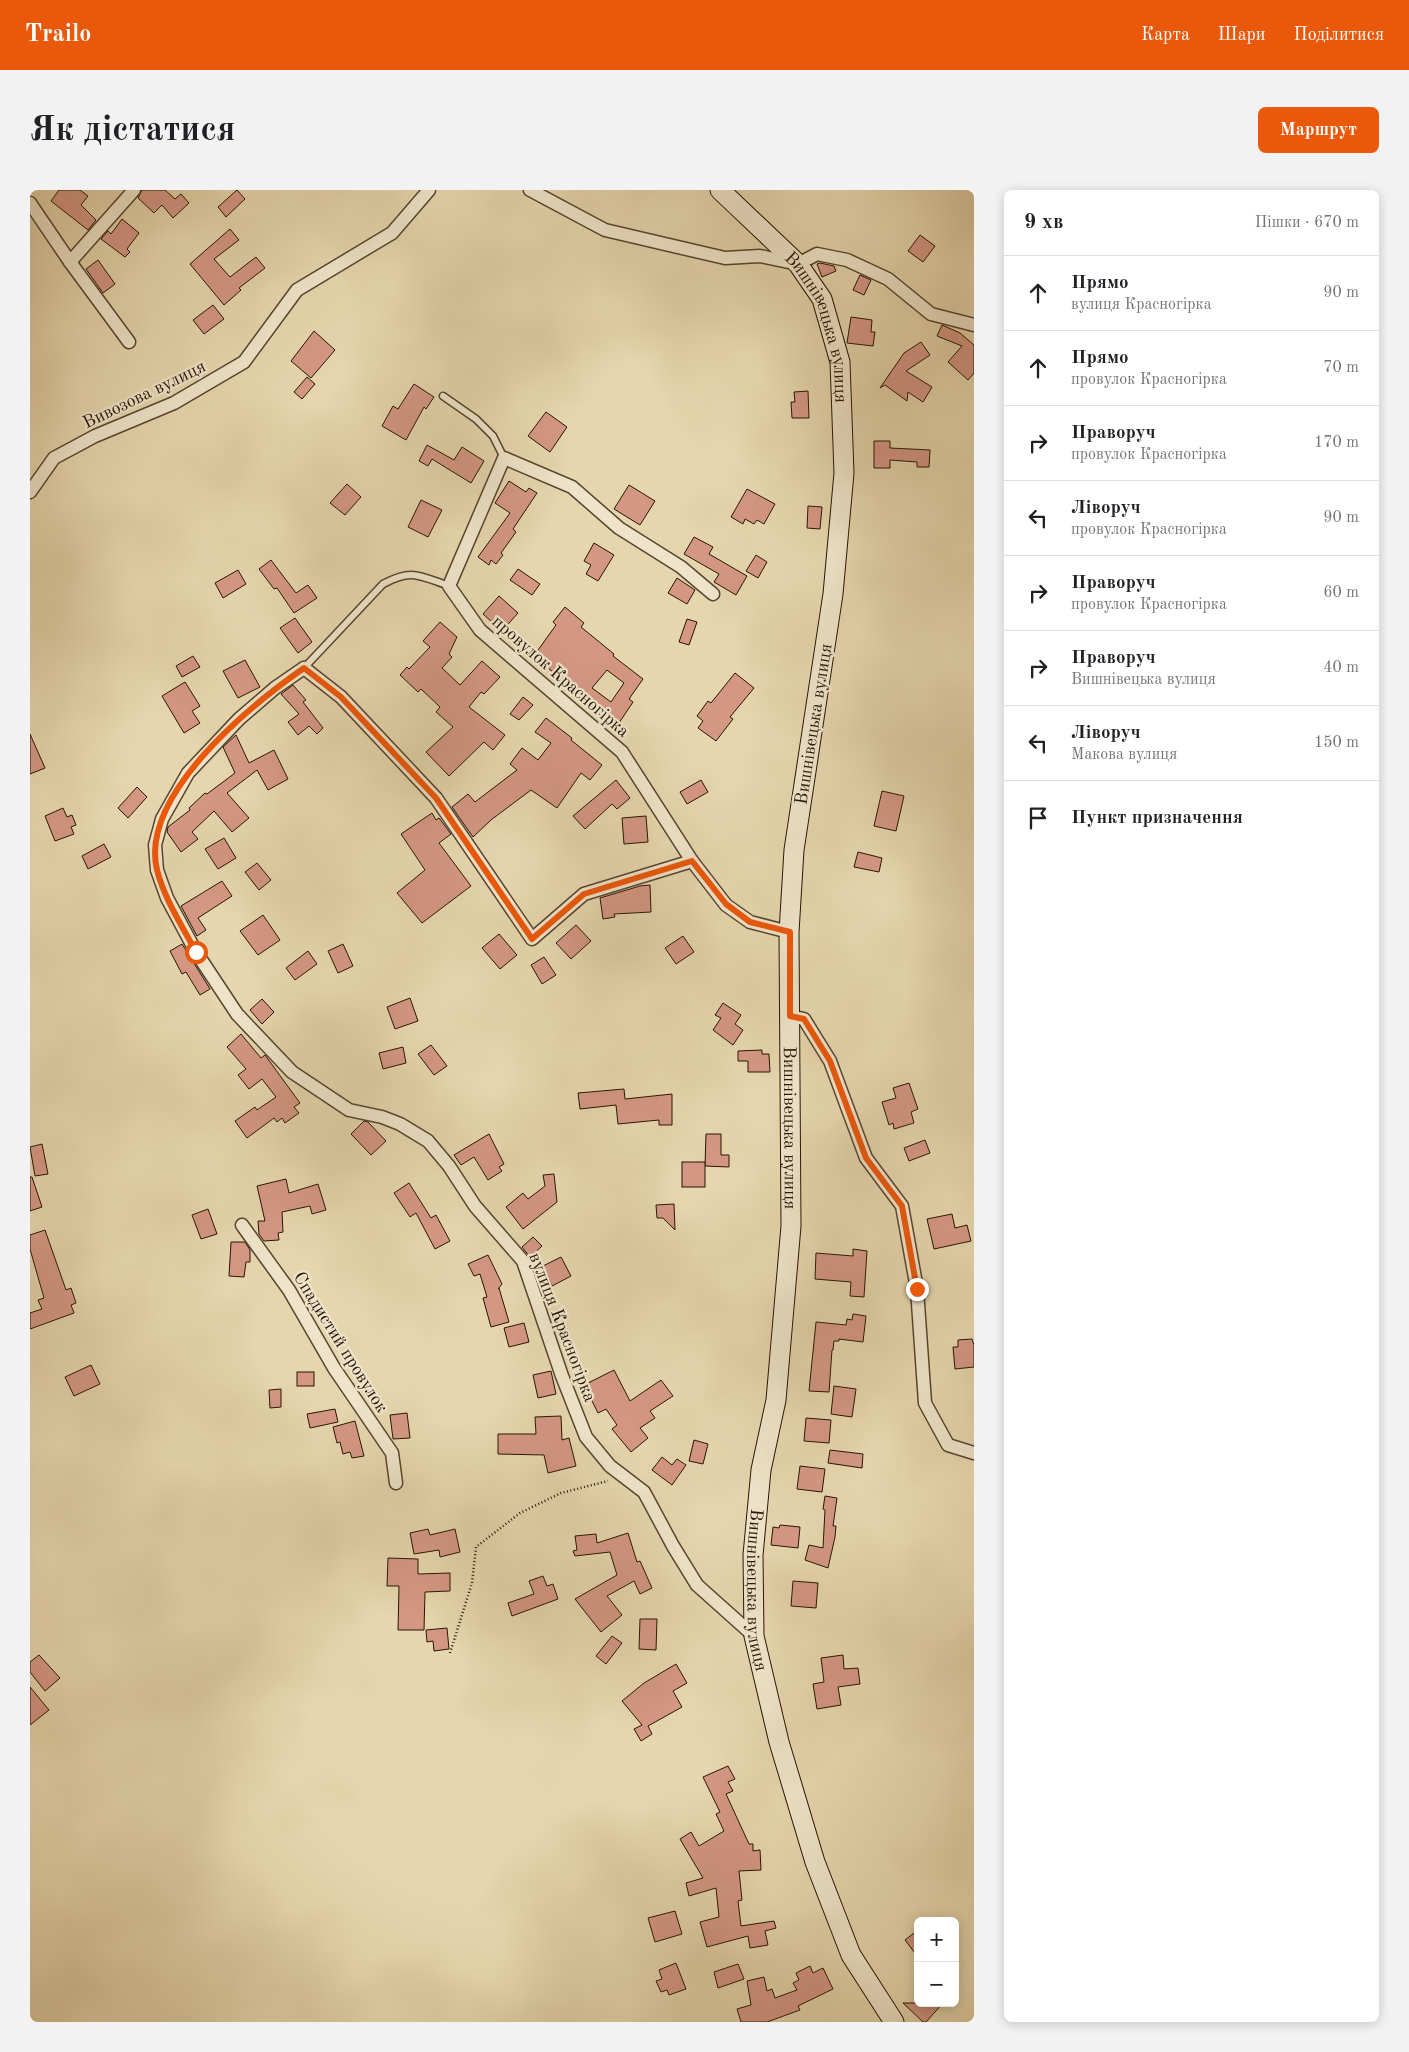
<!DOCTYPE html>
<html lang="uk">
<head>
<meta charset="utf-8">
<style>
	:root { --surface:#fff; --page:#f2f2f2; --text:#202124; --muted:#757577; --line:#e0e0e0; --accent:#ea580c }
	body { margin:0; font-family:"Old Standard TT",serif; background:var(--page); color:var(--text) }
	.controls { position:absolute; right:15px; bottom:15px; display:grid; overflow:hidden; border-radius:8px; box-shadow:0 2px 12px #0003 }
	.controls button { width:45px; height:45px; display:grid; place-items:center; padding:0; border:0; border-bottom:1px solid var(--line); background:var(--surface); color:var(--text); font:25px sans-serif }
	.stop { position:absolute; width:15px; height:15px; margin:-11px; border:4px solid #ea580c; border-radius:50%; background:#fff }
	.stop.end { background:#ea580c; border-color:#fff; box-shadow:0 1px 5px #0008 }
	.list { margin:0; padding:0; list-style:none }
	h2 { display:flex; justify-content:space-between; align-items:center; height:65px; margin:0; padding:0 20px; font-size:21px }
	h2 small { font-size:16px; font-weight:400; color:var(--muted) }
	.list li { display:grid; grid-template-columns:32px 1fr auto; gap:15px; align-items:center; box-sizing:border-box; height:75px; padding:0 20px; border-top:1px solid var(--line) }
	.list b { display:block; font-size:19px; white-space:nowrap }
	.list p { margin:0; font-size:16px; white-space:nowrap; color:var(--muted) }
	.list em { font-size:16px; font-style:normal; color:var(--muted) }
	.icon { flex:none; width:28px; height:28px; fill:none; stroke:currentColor; stroke-width:2; stroke-linecap:round; stroke-linejoin:round }
	.map { position:relative; flex:none; width:944px; height:1832px; overflow:hidden; border-radius:8px }
	header { display:flex; align-items:center; gap:30px; box-sizing:border-box; height:70px; padding:0 25px; background:var(--accent); color:#fff }
	header strong { font-size:24px }
	nav { display:flex; gap:28px; margin-inline-start:auto; font-size:18px }
	.intro { display:flex; align-items:center; justify-content:space-between; box-sizing:border-box; height:120px; padding:0 30px }
	h1 { margin:0; font-size:35px }
	.button { padding:12px 22px; border-radius:8px; background:var(--accent); color:#fff; font-size:18px; font-weight:700 }
	main { display:flex; gap:30px; padding:0 30px }
	aside { flex:1; background:var(--surface); border-radius:8px; box-shadow:0 2px 12px #0003 }
	.map>svg:first-child { display:block }
</style>
</head>
<body>
<header>
<strong>Trailo</strong>
<nav><a>Карта</a><a>Шари</a><a>Поділитися</a></nav>
</header>
<div class="intro"><h1>Як дістатися</h1><a class="button">Маршрут</a></div>
<main>
<div class="map">
<svg width="944" height="1832" viewBox="0 0 944 1832">
	<rect width="100%" height="100%" fill="#e6d6ad"/>
	<filter id="stains"><feTurbulence type="fractalNoise" baseFrequency=".004" numOctaves="4"/><feColorMatrix values="0 0 0 0 .2 0 0 0 0 .09 0 0 0 0 .02 0 0 0 .5 -.17"/></filter>
	<radialGradient id="worn" r=".72"><stop offset=".6" stop-color="#630" stop-opacity="0"/><stop offset="1" stop-color="#630" stop-opacity=".3"/></radialGradient>
	<g fill="#d49784" stroke="#271505" fill-rule="evenodd">
		<polygon points="29,0 50,0 58,6 51,15 66,30 58,40 21,11"/>
		<polygon points="112,0 135,0 145,9 151,4 159,13 143,28 132,15 124,23 108,8"/>
		<polygon points="207,0 215,9 196,27 188,17"/>
		<polygon points="92,29 109,43 97,59 100,62 95,67 71,49 78,41 81,44"/>
		<polygon points="200,39 209,50 184,69 200,87 226,67 235,78 209,98 211,100 194,115 160,74"/>
		<polygon points="890,45 905,56 893,72 878,61"/>
		<polygon points="68,70 85,94 73,103 56,79"/>
		<polygon points="790,73 804,76 806,81 792,87 787,74"/>
		<polygon points="830,85 841,90 834,105 823,100"/>
		<polygon points="183,115 194,129 174,144 163,130"/>
		<polygon points="821,127 842,130 841,142 845,142 843,156 817,153"/>
		<polygon points="912,135 930,143 944,155 944,183 938,190 918,172 932,156 907,146"/>
		<polygon points="284,141 305,160 281,188 261,171"/>
		<polygon points="891,152 900,165 876,181 902,197 893,212 878,202 877,211 855,195 850,198 874,163"/>
		<polygon points="277,187 285,194 272,209 264,202"/>
		<polygon points="384,194 404,207 396,219 394,217 376,250 352,236 363,216 368,219"/>
		<polygon points="778,201 779,228 762,228 761,212 765,212 764,202"/>
		<polygon points="516,222 537,237 520,262 498,246"/>
		<polygon points="844,251 860,251 860,258 900,260 899,277 887,277 887,272 860,270 860,278 844,278"/>
		<polygon points="397,255 424,270 432,257 454,271 441,293 402,269 398,276 389,271"/>
		<polygon points="479,291 496,302 499,298 507,303 483,339 486,342 471,363 473,365 466,374 461,370 459,375 448,367 480,323 465,313"/>
		<polygon points="317,294 331,307 315,325 300,313"/>
		<polygon points="599,295 625,311 610,335 584,319"/>
		<polygon points="717,299 745,314 734,334 727,330 724,334 715,329 713,334 701,327"/>
		<polygon points="391,310 412,320 398,347 378,337"/>
		<polygon points="778,316 792,317 790,339 777,338"/>
		<polygon points="664,347 683,357 679,364 717,386 706,405 684,392 689,384 654,364"/>
		<polygon points="564,353 584,365 568,391 556,384 561,375 554,371"/>
		<polygon points="726,365 737,372 728,388 716,381"/>
		<polygon points="241,370 266,403 278,395 287,408 264,423 247,398 244,399 229,379"/>
		<polygon points="488,379 510,394 502,405 480,390"/>
		<polygon points="208,380 216,394 193,408 185,393"/>
		<polygon points="647,388 665,400 657,414 638,403"/>
		<polygon points="469,406 488,423 472,441 453,424"/>
		<path d="M535 417 554 433 551 437 584 464 583 466 613 489 599 509 603 512 587 536 566 522 567 520 533 492 534 490 503 467 526 435 523 432ZM577 480 594 493 581 512 562 498Z"/>
		<polygon points="265,428 282,452 268,463 250,438"/>
		<polygon points="657,429 667,432 659,455 649,452"/>
		<polygon points="410,432 427,447 419,464 422,467 412,478 430,495 452,471 470,487 454,504 451,502 439,517 475,545 463,560 454,552 419,586 396,562 423,537 406,522 410,517 391,499 388,502 370,485 377,477 379,479 400,457 393,451"/>
		<polygon points="163,466 170,477 152,487 146,476"/>
		<polygon points="215,470 230,497 208,508 193,481"/>
		<polygon points="705,483 724,498 700,527 703,529 686,551 668,538 673,531 667,526 678,511 681,513"/>
		<polygon points="155,492 170,516 162,521 170,533 154,543 132,506"/>
		<polygon points="263,495 276,510 273,512 293,538 287,544 279,536 268,545 258,532 269,524 251,504"/>
		<polygon points="493,507 503,515 489,530 480,524"/>
		<polygon points="516,528 542,548 541,550 572,575 560,590 551,583 527,618 501,600 461,630 443,647 422,617 438,604 445,612 487,580 480,574 492,558 508,570 521,553 505,542"/>
		<polygon points="0,544 15,578 0,584"/>
		<polygon points="206,545 219,573 244,560 258,589 238,600 227,580 197,603 219,628 202,642 184,621 162,642 168,649 151,662 137,642 138,637 160,620 159,618 175,603 177,604 205,583 193,557"/>
		<polygon points="586,590 600,608 587,619 582,614 555,639 543,626"/>
		<polygon points="671,590 678,602 657,614 650,602"/>
		<polygon points="107,597 117,607 98,628 88,618"/>
		<polygon points="852,601 874,606 866,641 844,636"/>
		<polygon points="33,618 37,627 42,625 46,635 41,637 44,644 25,651 15,626"/>
		<polygon points="402,623 406,630 409,628 421,644 409,653 441,696 392,733 367,703 395,680 371,644"/>
		<polygon points="616,626 618,652 594,654 592,628"/>
		<polygon points="194,648 206,668 188,679 175,659"/>
		<polygon points="74,654 81,667 58,679 52,666"/>
		<polygon points="828,662 852,668 849,682 824,677"/>
		<polygon points="227,673 241,690 229,700 215,682"/>
		<polygon points="192,691 202,706 168,728 176,740 167,746 151,716"/>
		<polygon points="620,695 621,722 584,724 585,727 573,729 570,708 610,696"/>
		<polygon points="233,725 250,750 228,765 210,741"/>
		<polygon points="546,735 561,751 541,769 526,753"/>
		<polygon points="469,744 487,765 470,779 452,758"/>
		<polygon points="653,746 664,762 646,774 635,758"/>
		<polygon points="152,754 180,799 170,805 156,782 152,784 140,761"/>
		<polygon points="313,754 323,776 308,783 298,761"/>
		<polygon points="278,761 287,774 265,790 256,778"/>
		<polygon points="514,767 526,785 512,794 501,775"/>
		<polygon points="380,808 388,831 365,839 357,817"/>
		<polygon points="232,809 244,822 232,834 220,820"/>
		<polygon points="693,813 711,825 705,834 713,840 703,855 683,840 691,828 685,825"/>
		<polygon points="211,844 231,868 235,865 270,913 264,917 269,923 255,933 252,928 247,932 244,928 217,948 205,931 225,917 227,920 246,907 232,889 219,899 208,885 216,879 197,857"/>
		<polygon points="401,855 417,876 404,885 388,864"/>
		<polygon points="373,857 376,873 353,879 349,863"/>
		<polygon points="732,860 732,864 739,864 740,882 718,882 718,871 708,871 708,861"/>
		<polygon points="879,893 888,919 881,922 884,933 864,939 863,933 859,935 852,912 866,908 863,898"/>
		<polygon points="594,899 595,909 642,904 642,935 629,935 629,930 588,934 586,915 550,919 548,903"/>
		<polygon points="334,931 338,932 356,951 341,965 321,944"/>
		<polygon points="459,944 474,974 469,977 472,981 458,990 444,967 431,975 424,965"/>
		<polygon points="676,944 691,944 691,965 699,965 699,977 675,976"/>
		<polygon points="895,950 900,963 879,971 874,958"/>
		<polygon points="12,954 18,984 5,986 0,957"/>
		<rect x="652" y="972" width="23" height="25"/>
		<polygon points="524,984 527,1012 493,1039 476,1017 493,1003 498,1009 515,996 513,985"/>
		<polygon points="0,987 2,987 12,1017 0,1021"/>
		<polygon points="256,989 259,1003 288,994 296,1020 282,1024 280,1016 252,1022 253,1042 248,1043 249,1050 234,1051 229,1044 228,1031 235,1031 227,996"/>
		<polygon points="379,993 401,1028 406,1025 420,1051 405,1059 386,1023 380,1027 364,1003"/>
		<polygon points="644,1014 645,1040 633,1028 627,1028 626,1015"/>
		<polygon points="178,1019 187,1044 171,1049 162,1025"/>
		<polygon points="922,1024 925,1038 937,1035 941,1051 904,1059 897,1029"/>
		<polygon points="15,1040 36,1100 41,1098 46,1113 41,1115 44,1123 0,1139 0,1123 12,1119 8,1110 14,1108 0,1059 0,1045"/>
		<polygon points="503,1047 512,1056 500,1067 492,1057"/>
		<polygon points="201,1052 215,1052 220,1060 220,1072 216,1072 214,1087 199,1086"/>
		<polygon points="823,1059 837,1061 834,1107 820,1106 821,1092 785,1089 786,1063 823,1066"/>
		<polygon points="458,1065 472,1094 468,1099 469,1098 479,1132 461,1137 453,1108 457,1107 450,1084 444,1086 438,1074"/>
		<polygon points="531,1067 541,1086 522,1096 513,1076"/>
		<polygon points="823,1124 836,1126 833,1152 809,1149 809,1151 804,1151 803,1160 802,1160 799,1202 779,1201 786,1132 816,1135 817,1129 822,1130"/>
		<polygon points="494,1133 499,1152 479,1157 474,1138"/>
		<polygon points="942,1149 944,1155 944,1177 925,1179 923,1157 928,1157 928,1150"/>
		<polygon points="61,1175 70,1194 44,1206 35,1187"/>
		<polygon points="584,1180 600,1211 631,1190 643,1206 620,1221 625,1228 610,1238 618,1248 601,1262 582,1239 587,1235 576,1219 568,1223 554,1195"/>
		<polygon points="521,1181 526,1204 508,1208 503,1185"/>
		<rect x="267" y="1182" width="17" height="14"/>
		<polygon points="804,1196 826,1199 822,1227 801,1224"/>
		<polygon points="251,1199 251,1217 240,1218 239,1200"/>
		<polygon points="305,1219 308,1232 280,1238 277,1224"/>
		<polygon points="377,1223 380,1248 363,1249 360,1225"/>
		<polygon points="531,1226 532,1250 539,1248 546,1276 518,1283 514,1265 468,1264 468,1244 506,1244 505,1227"/>
		<polygon points="776,1228 801,1230 799,1253 774,1251"/>
		<polygon points="325,1231 334,1266 322,1268 320,1262 313,1264 310,1252 307,1253 303,1237"/>
		<polygon points="664,1250 678,1254 673,1274 659,1271"/>
		<polygon points="800,1260 833,1264 832,1278 798,1273"/>
		<polygon points="632,1267 642,1275 647,1269 656,1275 642,1295 622,1280"/>
		<polygon points="770,1276 795,1279 792,1302 767,1299"/>
		<polygon points="795,1306 807,1308 803,1336 806,1336 805,1347 798,1378 775,1370 779,1355 793,1358 795,1320 793,1319"/>
		<polygon points="750,1335 770,1337 768,1358 741,1355 743,1337 749,1338"/>
		<polygon points="398,1339 400,1345 425,1339 430,1362 410,1367 409,1360 384,1364 380,1343"/>
		<polygon points="598,1343 607,1372 610,1371 622,1398 610,1404 604,1391 577,1406 592,1425 571,1442 545,1409 587,1385 580,1362 545,1366 543,1361 547,1360 545,1346 566,1344 567,1353"/>
		<polygon points="358,1368 388,1369 388,1384 420,1383 420,1401 395,1402 394,1440 368,1440 369,1396 357,1396"/>
		<polygon points="513,1386 517,1396 523,1394 528,1409 482,1426 478,1413 504,1404 499,1391"/>
		<polygon points="763,1391 788,1393 786,1418 761,1416"/>
		<polygon points="610,1429 627,1429 626,1460 609,1459"/>
		<polygon points="417,1438 419,1459 404,1461 403,1451 397,1452 396,1440"/>
		<polygon points="582,1446 592,1453 576,1474 566,1466"/>
		<polygon points="9,1465 30,1488 15,1501 0,1482 0,1472"/>
		<polygon points="813,1465 814,1479 828,1478 830,1494 808,1497 811,1515 787,1519 783,1494 794,1492 791,1468"/>
		<polygon points="646,1474 657,1493 643,1501 652,1517 618,1536 622,1544 611,1551 604,1539 612,1535 592,1511 614,1493"/>
		<polygon points="0,1497 19,1520 0,1535"/>
		<polygon points="698,1576 705,1589 698,1592 703,1601 696,1604 719,1654 723,1654 723,1661 730,1660 731,1680 709,1681 712,1710 708,1711 711,1736 744,1731 746,1738 735,1741 738,1755 720,1758 718,1746 677,1757 670,1732 689,1727 686,1698 659,1706 656,1693 673,1688 650,1649 661,1642 669,1656 694,1641 686,1624 690,1622 673,1587"/>
		<polygon points="645,1721 652,1744 625,1752 618,1728"/>
		<polygon points="888,1740 888,1767 875,1750"/>
		<polygon points="646,1773 656,1799 639,1805 637,1800 631,1802 626,1791 632,1789 629,1780"/>
		<polygon points="708,1774 714,1789 688,1798 684,1782"/>
		<polygon points="780,1776 783,1783 793,1778 803,1799 768,1816 770,1820 737,1832 711,1832 707,1819 721,1815 717,1791 734,1787 737,1801 742,1799 745,1808 767,1800 763,1793 769,1790 766,1783"/>
		<polygon points="873,1813 913,1813 896,1832 893,1832"/>
	</g>
	<g fill="none" stroke-linecap="round" stroke-linejoin="round">
		<g stroke="#57452f" stroke-width="9">
			<g id="lane">
				<polyline points="413,206 446,229 463,246 474,268"/>
				<path d="M274 478 353 394C382 378 390 386 419 396"/>
			</g>
		</g>
		<g stroke="#57452f" stroke-width="15">
			<g id="street">
				<polyline points="500,0 575,40 695,68 730,66 768,74 787,64 817,70 858,89 901,124 944,135"/>
				<polyline points="0,13 40,72 99,152"/>
				<polyline points="40,72 104,0"/>
				<polyline points="0,302 24,268 65,246 144,213 214,172 267,100 362,43 399,0"/>
				<polyline points="683,404 651,377 589,338 542,297 474,268 419,396 450,440 592,562 662,671 696,715 720,732 759,742"/>
				<polyline points="662,671 554,704 502,749 406,608 311,507 274,478 245,498 209,529 158,583 132,629 125,655 127,680 137,708 166,762 207,824 262,882 319,920 352,927 370,934 398,951 419,976 445,1016 493,1071 532,1186 556,1247 580,1276 614,1302 643,1356 667,1395 724,1446"/>
				<polyline points="760,826 774,829 800,871 836,968 872,1016 887,1099 895,1213 918,1255 944,1263"/>
				<polyline points="212,1035 259,1100 304,1178 362,1263 366,1293"/>
			</g>
		</g>
		<g stroke="#271505" stroke-width="21">
			<g id="secondary">
				<path id="s1" d="M690 0 768 74 792 109 810 172 814 283 803 404 764 660 759 742 761 1036 746 1210 731 1280 723 1365 724 1446 749 1552 785 1672 821 1765 864 1832"/>
			</g>
		</g>
		<polyline stroke="#271505" stroke-width="2.5" stroke-dasharray="1 2.5" stroke-linecap="butt" points="420,1463 442,1393 446,1357 490,1323 531,1303 578,1291"/>
		<use href="#lane" stroke="#efe4ca" stroke-width="6"/>
		<use href="#street" stroke="#efe4ca" stroke-width="12"/>
		<use href="#secondary" stroke="#efe4ca" stroke-width="19"/>
	</g>
	<g fill="none" stroke-linecap="round" stroke-linejoin="round">
		<path stroke="#ea580c" stroke-width="6" d="M166 762C152 736 134 708 127 680 109 605 221 515 274 478L311 507 406 608 502 749 554 704 662 671 696 714 720 732 760 742V826L774 829 800 871 836 968 872 1016 887 1099"/>
	</g>
	<g text-anchor="middle" stroke-width="4.5" stroke-linejoin="round" paint-order="stroke">
		<g font-size="18" fill="#271505" stroke="#efe4ca">
			<text dy="6" stroke="none"><textPath href="#s1" startOffset="175">Вишнівецька вулиця</textPath></text>
			<text transform="translate(114 204) rotate(-26)" y="6">Вивозова вулиця</text>
			<text transform="translate(531 486) rotate(41)" y="6">провулок Красногірка</text>
			<text transform="translate(783 534) rotate(-81)" y="6">Вишнівецька вулиця</text>
			<text dy="6" stroke="none"><textPath href="#s1" startOffset="985">Вишнівецька вулиця</textPath></text>
			<text transform="translate(533 1137) rotate(69)" y="6">вулиця Красногірка</text>
			<text transform="translate(311 1152) rotate(58)" y="6">Спадистий провулок</text>
			<text dy="6" stroke="none"><textPath href="#s1" startOffset="1450">Вишнівецька вулиця</textPath></text>
		</g>
	</g>
	<rect width="100%" height="100%" filter="url(#stains)"/>
	<rect width="100%" height="100%" fill="url(#worn)"/>
</svg>
<div class="controls">
<button>+</button>
<button>−</button>
</div>
<div class="stop" style="left:166px;top:762px"></div>
<div class="stop end" style="left:887px;top:1099px"></div>
</div>
<aside>
<h2>9 хв<small>Пішки · 670 m</small></h2>
<ul class="list">
<li><svg class="icon" aria-label="ahead" viewBox="0 0 24 24"><path d="M12 20V5M6 11l6-6 6 6"/></svg><div><b>Прямо</b><p>вулиця Красногірка</p></div><em>90 m</em></li>
<li><svg class="icon" aria-label="ahead" viewBox="0 0 24 24"><path d="M12 20V5M6 11l6-6 6 6"/></svg><div><b>Прямо</b><p>провулок Красногірка</p></div><em>70 m</em></li>
<li><svg class="icon" aria-label="right" viewBox="0 0 24 24"><path d="M7 20v-9h11M14 6l5 5-5 5"/></svg><div><b>Праворуч</b><p>провулок Красногірка</p></div><em>170 m</em></li>
<li><svg class="icon" aria-label="left" viewBox="0 0 24 24"><path d="M17 20v-9H6M10 6l-5 5 5 5"/></svg><div><b>Ліворуч</b><p>провулок Красногірка</p></div><em>90 m</em></li>
<li><svg class="icon" aria-label="right" viewBox="0 0 24 24"><path d="M7 20v-9h11M14 6l5 5-5 5"/></svg><div><b>Праворуч</b><p>провулок Красногірка</p></div><em>60 m</em></li>
<li><svg class="icon" aria-label="right" viewBox="0 0 24 24"><path d="M7 20v-9h11M14 6l5 5-5 5"/></svg><div><b>Праворуч</b><p>Вишнівецька вулиця</p></div><em>40 m</em></li>
<li><svg class="icon" aria-label="left" viewBox="0 0 24 24"><path d="M17 20v-9H6M10 6l-5 5 5 5"/></svg><div><b>Ліворуч</b><p>Макова вулиця</p></div><em>150 m</em></li>
<li><svg class="icon" aria-label="arrive" viewBox="0 0 24 24"><path d="M6 21V4h12l-3 4 3 4H6"/></svg><div><b>Пункт призначення</b></div></li>
</ul>
</aside>
</main>
</body>
</html>
